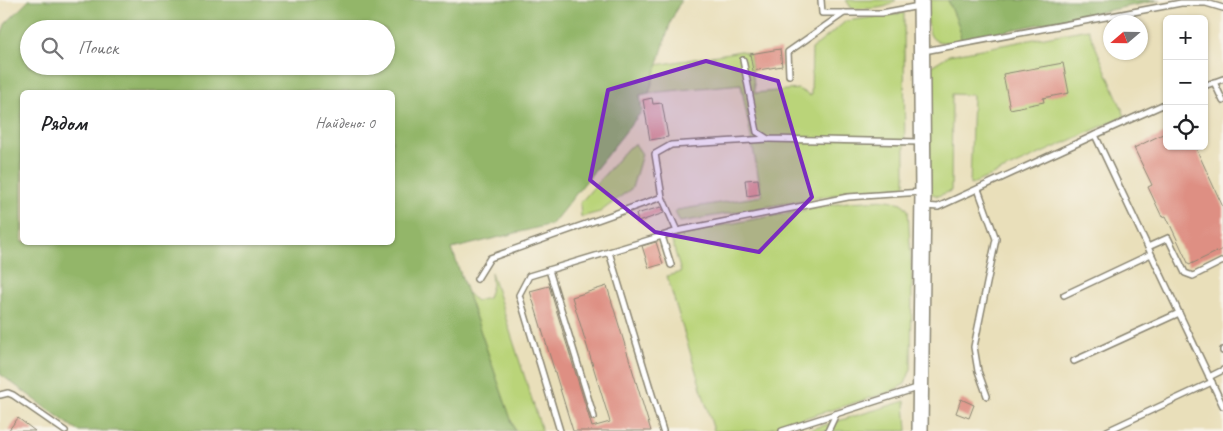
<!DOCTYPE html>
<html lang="ru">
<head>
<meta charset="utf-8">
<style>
	:root { --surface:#fff; --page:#f6f6f6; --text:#202124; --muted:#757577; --line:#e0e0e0 }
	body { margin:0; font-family:Caveat,sans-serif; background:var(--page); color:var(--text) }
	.controls { position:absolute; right:15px; top:15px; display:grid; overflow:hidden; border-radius:8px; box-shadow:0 1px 4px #0004 }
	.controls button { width:45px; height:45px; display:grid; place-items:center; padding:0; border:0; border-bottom:1px solid var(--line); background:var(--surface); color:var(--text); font:25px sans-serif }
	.compass { position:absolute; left:1103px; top:15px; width:45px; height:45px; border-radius:50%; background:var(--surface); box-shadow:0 1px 4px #0004; rotate:250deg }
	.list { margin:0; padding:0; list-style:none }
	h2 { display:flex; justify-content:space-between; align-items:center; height:65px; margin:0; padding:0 20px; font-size:21px }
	h2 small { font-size:16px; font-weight:400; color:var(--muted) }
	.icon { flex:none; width:28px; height:28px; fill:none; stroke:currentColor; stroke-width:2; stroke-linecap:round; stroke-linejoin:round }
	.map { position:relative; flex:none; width:1223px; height:431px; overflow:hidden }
	.search { position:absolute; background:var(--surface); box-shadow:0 1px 4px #0004; left:20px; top:20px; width:375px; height:55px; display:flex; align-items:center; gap:12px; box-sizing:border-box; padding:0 18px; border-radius:28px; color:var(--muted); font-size:19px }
	.panel { position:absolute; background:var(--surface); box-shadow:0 1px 4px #0004; left:20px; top:90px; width:375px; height:155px; border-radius:8px }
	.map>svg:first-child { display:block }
</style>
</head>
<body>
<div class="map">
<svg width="1223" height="431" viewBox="0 0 1223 431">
	<rect width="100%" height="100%" fill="#f7f3e8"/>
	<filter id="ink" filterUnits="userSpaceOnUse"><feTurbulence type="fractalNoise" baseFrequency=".02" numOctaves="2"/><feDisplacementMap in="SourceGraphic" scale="10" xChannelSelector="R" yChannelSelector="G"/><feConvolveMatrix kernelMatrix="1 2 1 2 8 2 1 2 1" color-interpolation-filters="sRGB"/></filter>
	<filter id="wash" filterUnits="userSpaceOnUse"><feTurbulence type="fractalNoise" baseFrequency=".0096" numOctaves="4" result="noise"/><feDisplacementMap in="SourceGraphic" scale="20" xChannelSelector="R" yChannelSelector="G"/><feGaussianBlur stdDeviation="1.12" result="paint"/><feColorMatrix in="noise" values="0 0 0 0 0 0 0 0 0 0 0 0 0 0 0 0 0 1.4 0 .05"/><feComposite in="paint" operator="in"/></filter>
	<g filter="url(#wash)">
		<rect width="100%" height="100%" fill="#e9dfba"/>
		<g fill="#bad479" stroke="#728052">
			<path d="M846 0H896C886 11 866 8 852 9Z"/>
			<path d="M926 0H948L959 26 961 40C922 49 930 30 926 0Z"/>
			<polygon points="904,13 905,184 902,187 851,192 680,222 675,212 677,210 762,196 741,84 649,93 657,65 741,51 750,54 755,93 798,89 811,96 812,49 846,21"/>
			<polygon points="1088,29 1125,116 970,185 973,95 952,94 951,191 938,196 930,193 928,68 949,55"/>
			<polygon points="635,144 642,154 632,188 600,212 581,217 580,203 628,148"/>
			<polygon points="888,200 902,203 908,210 912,279 911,369 905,384 890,392 762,431 714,431 667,276 681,272 671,238 696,230 848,202"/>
			<polygon points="491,272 542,431 515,431 467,292 476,301 488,298 492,285"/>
			<polygon points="905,401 907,431 805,431"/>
		</g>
		<g fill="#93b669" stroke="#5f704a" fill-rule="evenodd">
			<path d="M29 0H681L671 21 649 93 640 95 642 111 552 224 452 249 515 431H78L0 374V40L5 24ZM29 29H386V66H29ZM22 92H392V242H22Z"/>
			<polygon points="948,0 1160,0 961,40 959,26"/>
		</g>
		<g id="blocks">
			<g fill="#de8f83">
				<polygon points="780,49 782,66 753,71 750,54"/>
				<polygon points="1063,63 1069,93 1043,98 1044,102 1010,109 1003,74"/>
				<polygon points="652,98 653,104 662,103 668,137 650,140 643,100"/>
				<polygon points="1167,132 1167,146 1195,146 1223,207 1223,249 1189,265 1166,216 1162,217 1148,187 1152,185 1134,148"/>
				<polygon points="758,179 760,194 747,196 745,180"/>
				<polygon points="661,207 664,213 638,222 636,214"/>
				<polygon points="656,242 663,264 649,268 642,246"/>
				<polygon points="549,286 592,427 610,422 572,297 607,286 651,431 573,431 530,291"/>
				<polygon points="961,399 974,405 969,418 956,413"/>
				<polygon points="18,418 35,431 8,431"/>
			</g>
		</g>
	</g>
	<g filter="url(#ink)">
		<use href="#blocks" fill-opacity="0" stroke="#8a8572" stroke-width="1"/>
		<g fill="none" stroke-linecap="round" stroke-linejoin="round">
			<g stroke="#8a8572" stroke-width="8">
				<g id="lane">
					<polyline points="821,0 822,13 882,13 919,6"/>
					<polyline points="924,51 1181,3 1206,3 1223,8"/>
					<polyline points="743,60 757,132 768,139 920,142"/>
					<polyline points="789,75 788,52 844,13"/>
					<polyline points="1214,82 1223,101"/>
					<polyline points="1204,86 1223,79"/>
					<polyline points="1095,135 1167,103"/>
					<polyline points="978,189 996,239 974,347 978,371 987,396"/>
					<polyline points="925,206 938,207 1095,135 1223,406"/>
					<polyline points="677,231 662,197 655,154 671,145 768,139"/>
					<polyline points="1148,247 1168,238 1185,273 1193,276 1223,261"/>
					<polyline points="609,252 663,431"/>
					<polyline points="671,265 662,236 677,231 848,197 922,192"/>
					<polyline points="549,270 594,417"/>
					<polyline points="477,279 490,258 662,197"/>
					<polyline points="1064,295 1151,254"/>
					<polyline points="1223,350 1223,351"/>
					<polyline points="1074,361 1179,313"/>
					<polyline points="1209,377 1223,370"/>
					<polyline points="0,395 8,393 13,395 65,431"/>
					<polyline points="560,431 519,295 529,276 662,236"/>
					<polyline points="782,431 920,387"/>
					<polyline points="828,431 836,414"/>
					<polyline points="1107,431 1212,382"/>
				</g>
			</g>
			<g stroke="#8a8572" stroke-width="18">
				<polyline id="secondary" points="920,431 923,192 921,0"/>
			</g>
			<use href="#lane" stroke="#fff" stroke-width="5"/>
			<use href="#secondary" stroke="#fff" stroke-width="15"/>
		</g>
	</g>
	<path fill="#7b2cbf" fill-opacity="0.2" stroke="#7b2cbf" stroke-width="4" stroke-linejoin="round" d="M706 61 778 81 812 197 759 252 655 232 590 180 608 90Z"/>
</svg>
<div class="controls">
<button>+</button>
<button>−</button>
<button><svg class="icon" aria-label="locate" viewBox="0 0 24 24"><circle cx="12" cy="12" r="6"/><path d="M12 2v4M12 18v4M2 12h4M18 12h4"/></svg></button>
</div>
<svg class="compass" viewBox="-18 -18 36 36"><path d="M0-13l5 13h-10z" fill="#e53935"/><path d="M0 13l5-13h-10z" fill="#757577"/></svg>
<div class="search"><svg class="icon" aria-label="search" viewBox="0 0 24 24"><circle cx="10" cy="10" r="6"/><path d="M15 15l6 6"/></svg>Поиск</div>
<section class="panel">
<h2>Рядом<small>Найдено: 0</small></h2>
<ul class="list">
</ul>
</section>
</div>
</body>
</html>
